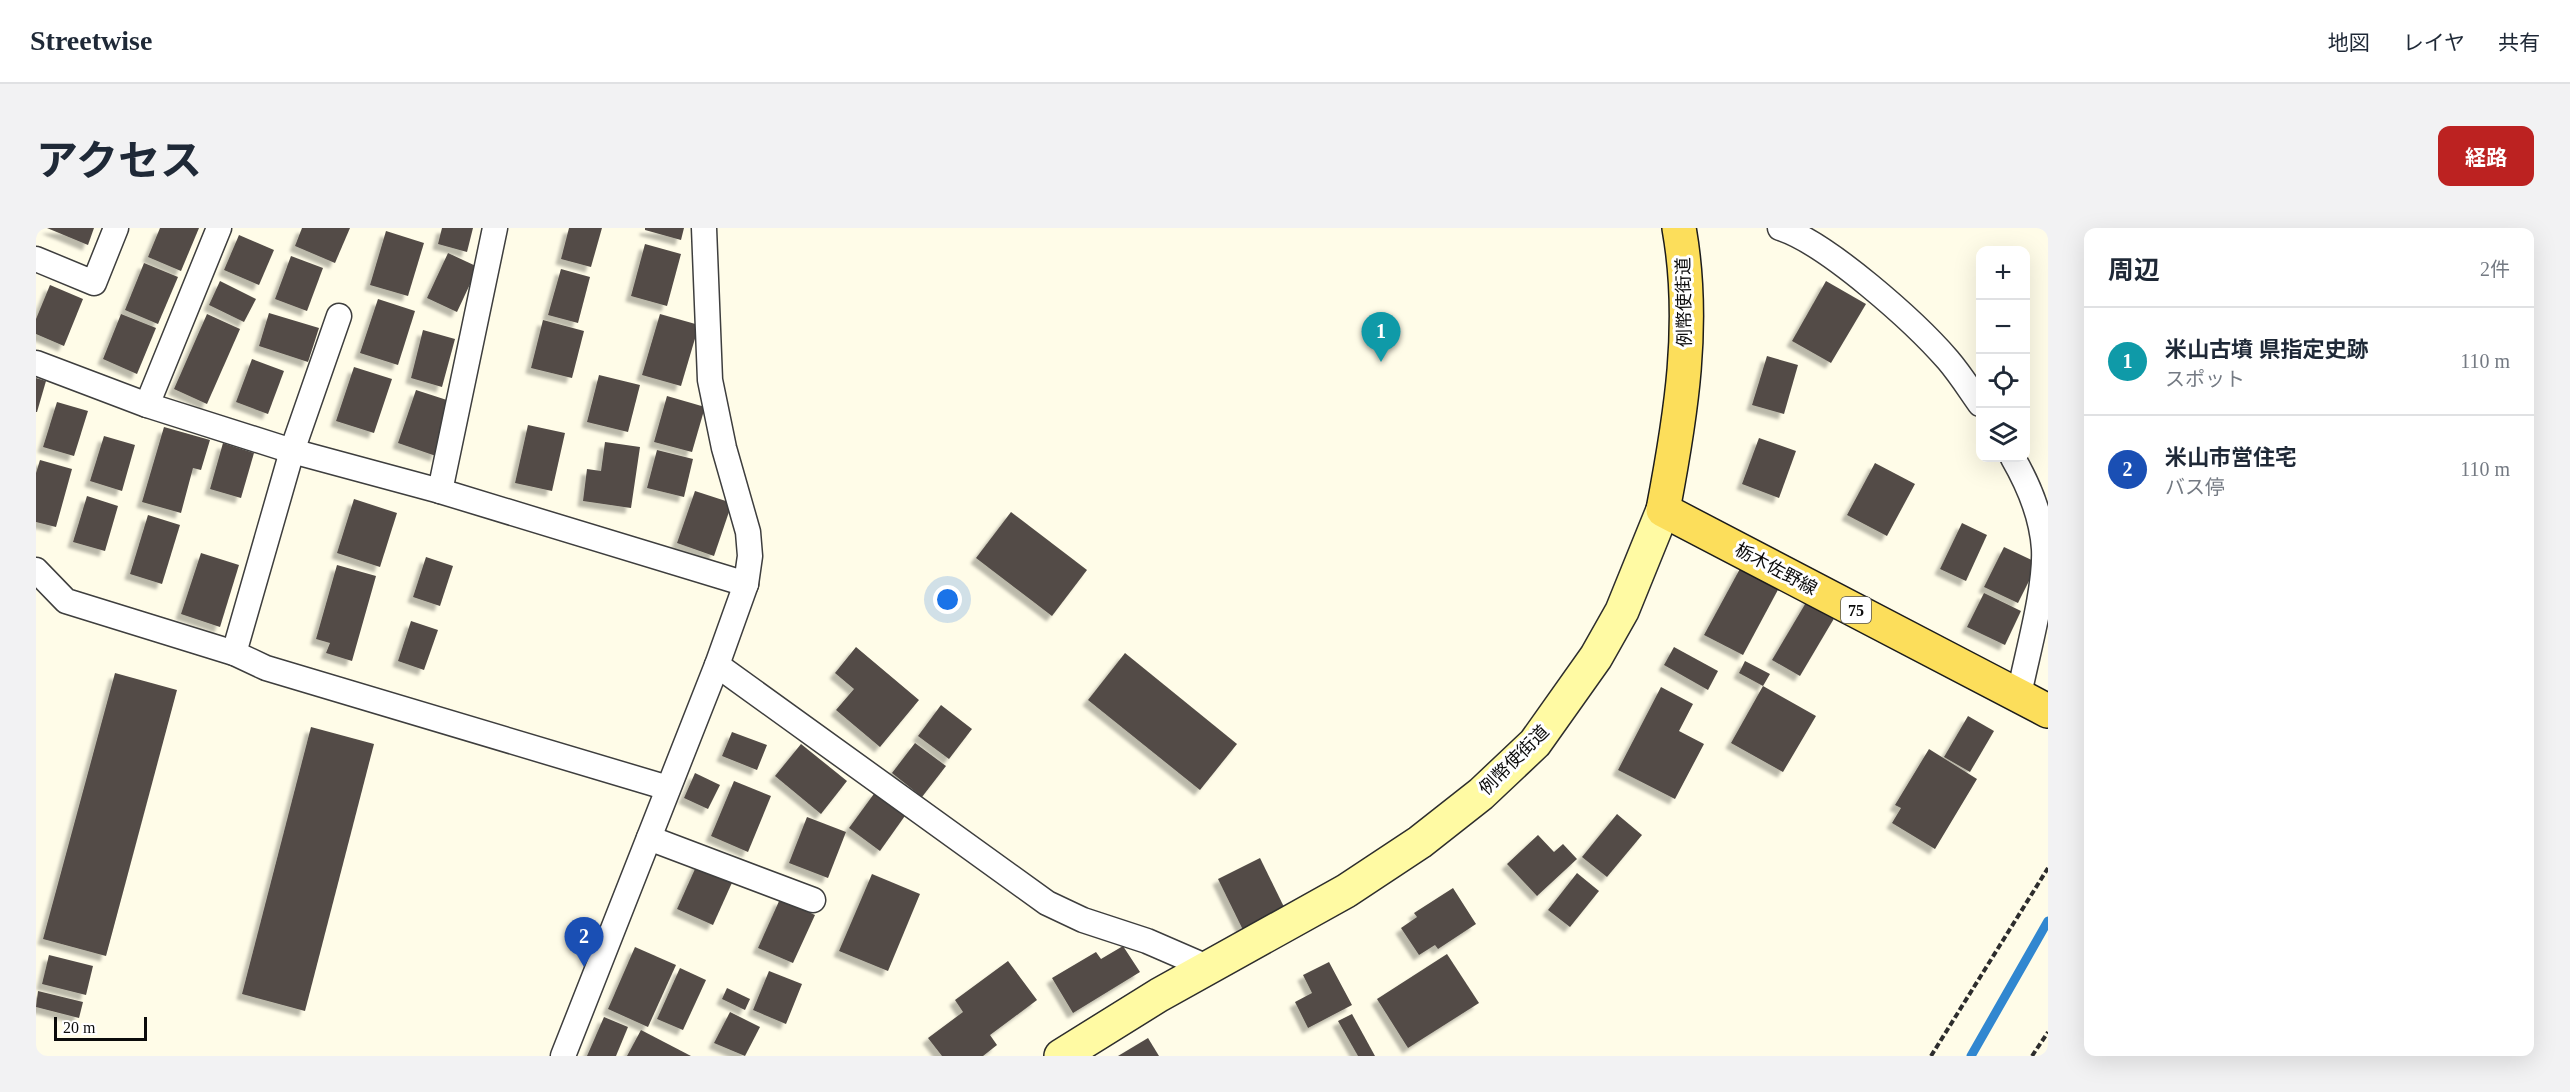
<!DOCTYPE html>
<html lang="ja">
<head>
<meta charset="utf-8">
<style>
	:root { --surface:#fff; --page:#f2f2f3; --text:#1f2937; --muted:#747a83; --line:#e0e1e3; --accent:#bc2221 }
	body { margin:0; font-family:"Times New Roman","Noto Sans JP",serif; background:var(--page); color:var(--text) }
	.controls { position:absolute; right:18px; top:18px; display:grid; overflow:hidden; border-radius:12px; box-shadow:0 6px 24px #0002 }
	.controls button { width:54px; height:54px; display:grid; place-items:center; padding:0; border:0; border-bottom:2px solid var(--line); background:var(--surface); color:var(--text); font:30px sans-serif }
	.scale { position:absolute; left:18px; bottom:15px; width:93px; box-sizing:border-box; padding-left:6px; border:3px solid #0b0b0b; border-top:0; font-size:16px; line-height:21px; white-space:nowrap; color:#0b0b0b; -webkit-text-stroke:4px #fff; paint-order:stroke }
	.you { position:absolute; left:912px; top:372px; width:21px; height:21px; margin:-15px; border:4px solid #fff; border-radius:50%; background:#1a73e8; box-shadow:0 0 0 9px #1a73e833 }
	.badge { display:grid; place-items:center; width:39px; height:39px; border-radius:50%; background:var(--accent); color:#fff; font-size:20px; font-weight:700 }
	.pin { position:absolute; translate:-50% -50px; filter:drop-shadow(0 2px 3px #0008) }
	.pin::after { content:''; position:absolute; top:32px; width:21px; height:18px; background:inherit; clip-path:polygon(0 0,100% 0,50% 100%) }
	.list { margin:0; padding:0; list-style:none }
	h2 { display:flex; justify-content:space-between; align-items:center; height:78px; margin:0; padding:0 24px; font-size:26px }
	h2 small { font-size:20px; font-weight:400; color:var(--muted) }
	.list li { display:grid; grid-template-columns:39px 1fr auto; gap:18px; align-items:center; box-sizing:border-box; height:108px; padding:0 24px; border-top:2px solid var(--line) }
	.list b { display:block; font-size:22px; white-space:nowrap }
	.list p { margin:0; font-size:20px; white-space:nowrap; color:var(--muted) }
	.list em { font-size:20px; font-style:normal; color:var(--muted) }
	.icon { flex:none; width:33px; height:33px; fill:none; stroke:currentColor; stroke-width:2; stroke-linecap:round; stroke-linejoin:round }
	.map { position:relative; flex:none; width:2012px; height:828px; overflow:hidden; border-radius:12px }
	header { display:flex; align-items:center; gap:36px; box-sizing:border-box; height:84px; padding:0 30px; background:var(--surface); border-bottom:2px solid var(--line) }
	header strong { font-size:28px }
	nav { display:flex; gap:33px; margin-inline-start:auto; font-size:21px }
	.intro { display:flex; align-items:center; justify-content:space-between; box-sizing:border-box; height:144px; padding:0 36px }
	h1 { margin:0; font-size:42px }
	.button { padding:15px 27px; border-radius:12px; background:var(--accent); color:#fff; font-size:21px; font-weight:700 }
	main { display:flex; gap:36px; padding:0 36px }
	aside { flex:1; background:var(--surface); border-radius:12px; box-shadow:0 6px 24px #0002 }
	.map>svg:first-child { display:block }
</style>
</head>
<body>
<header>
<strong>Streetwise</strong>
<nav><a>地図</a><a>レイヤ</a><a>共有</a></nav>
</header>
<div class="intro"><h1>アクセス</h1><a class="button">経路</a></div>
<main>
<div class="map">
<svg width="2012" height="828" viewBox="0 0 2012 828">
	<defs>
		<filter id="shadow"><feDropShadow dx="-5.5" dy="5.5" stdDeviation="1.5" flood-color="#0004"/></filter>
	</defs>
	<rect width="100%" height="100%" fill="#fffce8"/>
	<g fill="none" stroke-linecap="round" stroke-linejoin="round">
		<polyline stroke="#3187d0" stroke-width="9" points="1935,828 2012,693"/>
	</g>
	<g fill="#534c47" filter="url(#shadow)">
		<polygon points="11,0 58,0 52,17"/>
		<polygon points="124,0 163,0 145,43 112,29"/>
		<polygon points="266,0 314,0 299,35 259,18"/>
		<polygon points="406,0 437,0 431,24 402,16"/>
		<polygon points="533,0 566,0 555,39 525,31"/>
		<polygon points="609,0 648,0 645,12 609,2"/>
		<polygon points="350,3 388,15 372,68 334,57"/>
		<polygon points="203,7 238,22 223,57 188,42"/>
		<polygon points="609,16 645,26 631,78 595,68"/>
		<polygon points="412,25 442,39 421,84 391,70"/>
		<polygon points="255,28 287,40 271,83 239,71"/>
		<polygon points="108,35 142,49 122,96 89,82"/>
		<polygon points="525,41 554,49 542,95 512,87"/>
		<polygon points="184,53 220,71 208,94 173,77"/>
		<polygon points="1790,53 1830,76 1795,135 1756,113"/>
		<polygon points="14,57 47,71 28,118 0,106 0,91"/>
		<polygon points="342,71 379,83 362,137 324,125"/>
		<polygon points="233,85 283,100 272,134 223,118"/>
		<polygon points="85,86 120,100 101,146 67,131"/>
		<polygon points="171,86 204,101 171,176 138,161"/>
		<polygon points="624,86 663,97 645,158 606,147"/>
		<polygon points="507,92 548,103 536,150 495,140"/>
		<polygon points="387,102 419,111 406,159 375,150"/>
		<polygon points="1731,128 1762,137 1748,186 1716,177"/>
		<polygon points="216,131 248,143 232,186 200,174"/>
		<polygon points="318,139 356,151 338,205 300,193"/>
		<polygon points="563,147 604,157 592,204 551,194"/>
		<polygon points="0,150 10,153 1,184 0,184"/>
		<polygon points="380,162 417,174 400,228 362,215"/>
		<polygon points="631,168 669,179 656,224 618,214"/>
		<polygon points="21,174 52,183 38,228 7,219"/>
		<polygon points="492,197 529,205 516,263 479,255"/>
		<polygon points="128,199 174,212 165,242 157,240 145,285 106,274"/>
		<polygon points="68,208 99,217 86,263 54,253"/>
		<polygon points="1723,210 1760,223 1743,270 1706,256"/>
		<polygon points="569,214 604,219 595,280 547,273 551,241 565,243"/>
		<polygon points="187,215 218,225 205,270 174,261"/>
		<polygon points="621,222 657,231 648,269 611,260"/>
		<polygon points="4,232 36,241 20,299 0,294 0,245"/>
		<polygon points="1839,235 1879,256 1851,308 1811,287"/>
		<polygon points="659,263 696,275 678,328 641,315"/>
		<polygon points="51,268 82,278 69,323 37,314"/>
		<polygon points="318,271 361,285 344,339 301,325"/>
		<polygon points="975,284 1051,342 1016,388 940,330"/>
		<polygon points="112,287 144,297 126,356 94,346"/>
		<polygon points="1926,295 1951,307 1930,353 1904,341"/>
		<polygon points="1968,319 2002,335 1982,375 1948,359"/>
		<polygon points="165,325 203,337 184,399 145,386"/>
		<polygon points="390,329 417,338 404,378 377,369"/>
		<polygon points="301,337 340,348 316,433 290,425 294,415 280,411"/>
		<polygon points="1706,337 1744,358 1707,427 1668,407"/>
		<polygon points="1778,361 1806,377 1764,448 1736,432"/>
		<polygon points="1948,365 1985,383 1969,417 1931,399"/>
		<polygon points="375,393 402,402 388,442 362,433"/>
		<polygon points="820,419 883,472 844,519 800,482 818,461 799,445"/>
		<polygon points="1638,419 1682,443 1672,462 1628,437"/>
		<polygon points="1089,425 1201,516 1164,562 1052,472"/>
		<polygon points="1709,433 1734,446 1727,458 1780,488 1747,544 1695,515 1727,458 1703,445"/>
		<polygon points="79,445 141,462 70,728 7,711"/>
		<polygon points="1625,459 1657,476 1643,503 1668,516 1639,571 1582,542"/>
		<polygon points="905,477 936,501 913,531 882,508"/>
		<polygon points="1932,488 1958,503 1934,544 1908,529"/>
		<polygon points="275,499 338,516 269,783 206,766"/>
		<polygon points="696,504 731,517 721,542 686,528"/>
		<polygon points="879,515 910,538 886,569 856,545"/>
		<polygon points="765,516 811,553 785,586 739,548"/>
		<polygon points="1893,521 1941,551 1899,621 1856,595 1865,580 1859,577"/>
		<polygon points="659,545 684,557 672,581 648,570"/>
		<polygon points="698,553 735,568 712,624 675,608"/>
		<polygon points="840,563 871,585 844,623 813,600"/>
		<polygon points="1581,586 1606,607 1571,649 1546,629"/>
		<polygon points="771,589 810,604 792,650 753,635"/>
		<polygon points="1502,607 1518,624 1527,616 1541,631 1501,668 1471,636"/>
		<polygon points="1224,630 1249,681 1207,702 1182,651"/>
		<polygon points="663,632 699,648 677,697 641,681"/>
		<polygon points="1541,645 1563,663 1534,699 1512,682"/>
		<polygon points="836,646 884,666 852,743 803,723"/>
		<polygon points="1417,660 1440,696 1402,721 1399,717 1383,727 1365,700 1381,689 1378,685"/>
		<polygon points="744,671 779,687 757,735 722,720"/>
		<polygon points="1087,718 1104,744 1037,785 1016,750 1060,724 1065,731"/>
		<polygon points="599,719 640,737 612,799 572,781"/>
		<polygon points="1411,726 1443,775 1372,820 1341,771"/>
		<polygon points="13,727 57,738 50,767 6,756"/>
		<polygon points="972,733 1001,772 954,807 961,817 947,828 906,828 892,810 927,784 919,772"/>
		<polygon points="1293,734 1316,777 1272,800 1259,774 1276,765 1267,747"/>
		<polygon points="644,740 670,752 647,802 621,791"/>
		<polygon points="733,743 766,756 750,796 717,782"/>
		<polygon points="691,760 714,771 709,782 686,771"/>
		<polygon points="2,763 47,774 43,790 0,779"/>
		<polygon points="694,784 724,799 709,828 678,815"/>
		<polygon points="1316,786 1339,828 1322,828 1302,793"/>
		<polygon points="568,789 592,799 580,828 551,828"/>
		<polygon points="605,802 655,828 591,828"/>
		<polygon points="1112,810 1123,828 1082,828"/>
	</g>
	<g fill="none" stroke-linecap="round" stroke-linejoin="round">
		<g stroke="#3e3e3e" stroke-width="27">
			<g id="street">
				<path d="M1744 0C1791 15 1879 94 1912 132 1924 146 1934 162 1944 176"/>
				<polyline points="0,31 58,55 80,0"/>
				<polyline points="0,135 111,177 256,223 404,263 710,356"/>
				<polyline points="111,177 183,0"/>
				<path d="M1977 230C1992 256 2006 290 2008 321 2010 361 1991 426 1983 467"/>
				<polyline points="404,263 459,0"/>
				<polyline points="0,342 30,373 198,425 230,440 632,560"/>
				<polyline points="198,425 256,223 303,88"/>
				<polyline points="681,437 1011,675 1047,692 1111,713 1171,739"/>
				<polyline points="613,610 777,672"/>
				<polyline points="527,828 681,437 710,356 714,328 712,304 688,220 674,152 668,0"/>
			</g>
		</g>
		<g stroke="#2d2d2d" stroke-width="36">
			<polyline id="secondary" points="1025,828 1123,767 1310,663 1384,614 1445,566 1499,515 1560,429 1586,383 1627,282"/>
		</g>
		<g stroke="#1c1c1c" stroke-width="36">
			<path id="primary" d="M1643 0C1660 95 1645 188 1627 282L2012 483"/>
		</g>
		<g stroke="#2d2d2d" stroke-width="4" stroke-dasharray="6 3" stroke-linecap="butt">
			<polyline points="1895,828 2012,640"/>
			<polyline points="1996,828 2012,804"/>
		</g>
		<use href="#street" stroke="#fff" stroke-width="24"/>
		<use href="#secondary" stroke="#fffaa3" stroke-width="33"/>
		<use href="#primary" stroke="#fcde5b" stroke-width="33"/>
	</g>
	<g text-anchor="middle" stroke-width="6" stroke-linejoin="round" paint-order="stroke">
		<rect fill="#fff" stroke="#545454" stroke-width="1.5" x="1805" y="369" width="30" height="26" rx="4.5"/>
		<g font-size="16" font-weight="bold" fill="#0b0b0b">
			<text x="1820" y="388">75</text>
		</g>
		<g font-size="18" fill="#0b0b0b" stroke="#fff">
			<text transform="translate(1648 74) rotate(-91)" y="6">例幣使街道</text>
			<text transform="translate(1740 341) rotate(28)" y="6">栃木佐野線</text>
			<text transform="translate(1478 532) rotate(-45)" y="6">例幣使街道</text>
		</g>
	</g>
</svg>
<div class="controls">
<button>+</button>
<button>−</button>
<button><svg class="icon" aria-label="locate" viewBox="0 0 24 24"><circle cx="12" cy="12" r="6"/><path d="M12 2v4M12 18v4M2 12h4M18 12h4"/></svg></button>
<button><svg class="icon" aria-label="layers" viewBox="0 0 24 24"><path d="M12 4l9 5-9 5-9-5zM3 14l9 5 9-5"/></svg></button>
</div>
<div class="scale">20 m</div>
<div class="you"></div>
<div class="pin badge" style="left:1345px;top:134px;background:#0f9aa8">1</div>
<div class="pin badge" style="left:548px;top:739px;background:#1a4fb4">2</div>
</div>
<aside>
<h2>周辺<small>2件</small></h2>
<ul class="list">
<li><span class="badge" style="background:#0f9aa8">1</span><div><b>米山古墳 県指定史跡</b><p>スポット</p></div><em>110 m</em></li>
<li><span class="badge" style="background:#1a4fb4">2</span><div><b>米山市営住宅</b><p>バス停</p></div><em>110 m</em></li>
</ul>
</aside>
</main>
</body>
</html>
